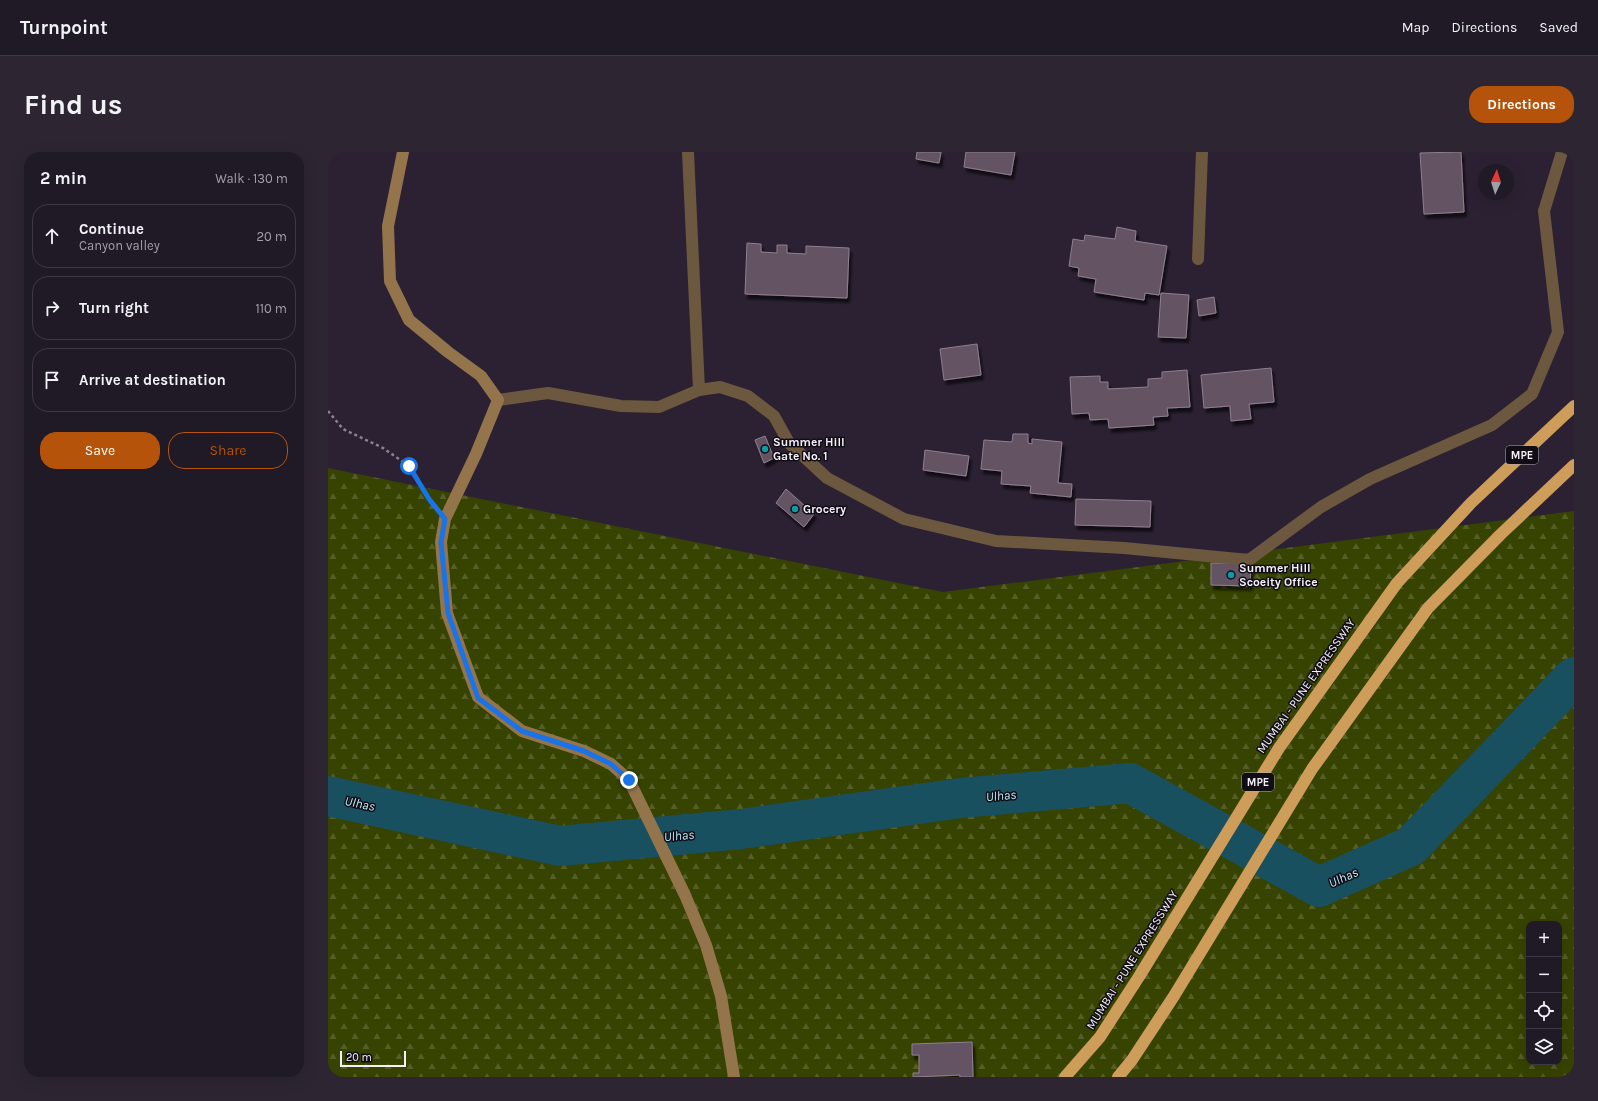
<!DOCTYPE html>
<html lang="en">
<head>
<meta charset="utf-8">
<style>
	:root { --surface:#201926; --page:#2d2632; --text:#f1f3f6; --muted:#a2a0a7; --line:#3d3843; --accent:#b45309 }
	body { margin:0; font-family:Karla,sans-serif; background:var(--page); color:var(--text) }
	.controls { position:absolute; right:12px; bottom:12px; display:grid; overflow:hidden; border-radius:8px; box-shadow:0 4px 16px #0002 }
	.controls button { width:36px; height:36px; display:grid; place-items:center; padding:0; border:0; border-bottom:1px solid var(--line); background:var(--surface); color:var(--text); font:20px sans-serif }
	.compass { position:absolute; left:1150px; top:12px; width:36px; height:36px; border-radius:50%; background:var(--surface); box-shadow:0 4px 16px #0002; rotate:4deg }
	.scale { position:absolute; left:12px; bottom:10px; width:66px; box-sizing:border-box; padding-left:4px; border:2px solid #f6effa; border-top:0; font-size:11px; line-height:14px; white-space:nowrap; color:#f6effa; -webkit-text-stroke:3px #110d14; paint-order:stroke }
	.stop { position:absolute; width:12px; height:12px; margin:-9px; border:3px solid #1a73e8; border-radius:50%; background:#fff }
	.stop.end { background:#1a73e8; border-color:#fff; box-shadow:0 1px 4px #0008 }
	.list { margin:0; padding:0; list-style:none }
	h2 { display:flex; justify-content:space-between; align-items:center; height:52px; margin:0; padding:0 16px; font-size:17px }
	h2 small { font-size:13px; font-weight:400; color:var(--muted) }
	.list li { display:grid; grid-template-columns:26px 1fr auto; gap:12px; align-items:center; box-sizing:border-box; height:64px; margin:0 8px 8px; padding:0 8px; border:1px solid var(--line); border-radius:16px }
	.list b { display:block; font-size:15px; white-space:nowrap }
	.list p { margin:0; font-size:13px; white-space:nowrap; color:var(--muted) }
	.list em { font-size:13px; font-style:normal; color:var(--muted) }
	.actions { display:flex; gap:8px; padding:12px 16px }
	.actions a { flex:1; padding:9px 0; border:1px solid var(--accent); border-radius:16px; text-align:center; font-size:14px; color:var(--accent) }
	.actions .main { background:var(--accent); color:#fff }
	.icon { flex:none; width:22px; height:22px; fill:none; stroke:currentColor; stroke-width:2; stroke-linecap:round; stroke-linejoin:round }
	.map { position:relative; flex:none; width:1246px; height:925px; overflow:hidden; border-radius:16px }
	header { display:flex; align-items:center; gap:24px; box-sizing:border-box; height:56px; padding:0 20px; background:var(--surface); border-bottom:1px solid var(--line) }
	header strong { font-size:19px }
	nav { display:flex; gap:22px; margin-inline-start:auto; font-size:14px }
	.intro { display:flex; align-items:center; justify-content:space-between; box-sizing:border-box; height:96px; padding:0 24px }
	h1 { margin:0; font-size:28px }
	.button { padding:10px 18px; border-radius:16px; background:var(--accent); color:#fff; font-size:14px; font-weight:700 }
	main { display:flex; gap:24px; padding:0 24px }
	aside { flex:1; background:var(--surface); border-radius:16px; box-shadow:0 4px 16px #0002 }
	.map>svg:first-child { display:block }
</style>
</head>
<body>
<header>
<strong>Turnpoint</strong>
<nav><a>Map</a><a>Directions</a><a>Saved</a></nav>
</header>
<div class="intro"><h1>Find us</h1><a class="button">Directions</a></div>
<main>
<aside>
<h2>2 min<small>Walk · 130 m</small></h2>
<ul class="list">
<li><svg class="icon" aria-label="ahead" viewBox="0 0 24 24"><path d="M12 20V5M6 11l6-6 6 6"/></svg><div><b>Continue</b><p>Canyon valley</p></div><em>20 m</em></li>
<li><svg class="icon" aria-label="right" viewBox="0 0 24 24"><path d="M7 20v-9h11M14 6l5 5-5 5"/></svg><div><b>Turn right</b></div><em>110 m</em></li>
<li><svg class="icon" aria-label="arrive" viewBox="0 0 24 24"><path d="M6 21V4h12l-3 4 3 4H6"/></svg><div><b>Arrive at destination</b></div></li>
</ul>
<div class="actions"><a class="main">Save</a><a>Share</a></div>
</aside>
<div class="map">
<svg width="1246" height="925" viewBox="0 0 1246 925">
	<defs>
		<pattern id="forest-firs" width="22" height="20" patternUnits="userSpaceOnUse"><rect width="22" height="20" fill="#374300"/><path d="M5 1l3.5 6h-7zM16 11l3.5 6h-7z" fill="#555e26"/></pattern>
		<filter id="shadow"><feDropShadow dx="2.5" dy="4.5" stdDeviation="1" flood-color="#0009"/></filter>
	</defs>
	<rect width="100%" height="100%" fill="#2b2132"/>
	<path fill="url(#forest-firs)" fill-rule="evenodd" d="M0 316 615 440 1246 359V925H0ZM1201 772H1231V910H1201Z"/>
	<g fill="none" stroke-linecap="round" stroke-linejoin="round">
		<polyline stroke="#195060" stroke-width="40" points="0,644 232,694 413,677 633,646 802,631 991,735 1083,694 1246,525"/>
	</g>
	<g fill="#635263" stroke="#917f91" filter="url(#shadow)">
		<polygon points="589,0 613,0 611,11 588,7"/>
		<polygon points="638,0 687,0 683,23 636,15"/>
		<polygon points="1133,0 1136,60 1096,62 1092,1"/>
		<polygon points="789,75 808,79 807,89 839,94 831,143 817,141 816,148 766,140 768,127 750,124 751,116 741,114 745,87 756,89 757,83 787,87"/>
		<polygon points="419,91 433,92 433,100 449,101 449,93 459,93 459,101 478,102 478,94 521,96 519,146 417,142"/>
		<polygon points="833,141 861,143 858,186 830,185"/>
		<polygon points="886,145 888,161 871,164 869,148"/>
		<polygon points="649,192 653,223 616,228 612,197"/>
		<polygon points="943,216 946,250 921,252 923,267 903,269 902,254 876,256 873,223"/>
		<polygon points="859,218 862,255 839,256 840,264 825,265 826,273 781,276 780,267 762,268 761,261 744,262 742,225 772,224 772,230 780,230 780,237 820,235 820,227 834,226 834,220"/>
		<polygon points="685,282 700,282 700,291 704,292 704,287 734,290 730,331 744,332 743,345 702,341 703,334 673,332 674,319 653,317 656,288 684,290"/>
		<polygon points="437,284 446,306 436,311 427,288"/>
		<polygon points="597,298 641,304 638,324 595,318"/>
		<polygon points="458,337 486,362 476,375 448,351"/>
		<polygon points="748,347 823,349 822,375 747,373"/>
		<polygon points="883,411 923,412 922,434 883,433"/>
		<polygon points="644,890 645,925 632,925 632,923 585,925 585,921 591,921 591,903 584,903 584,892"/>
	</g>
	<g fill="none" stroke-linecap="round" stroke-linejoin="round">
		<polyline stroke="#8b8290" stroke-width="2.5" stroke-dasharray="3 3" stroke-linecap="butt" points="0,259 15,277 55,296 81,314 105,352"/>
		<g stroke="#6c583f" stroke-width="12">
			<polyline points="360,0 371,238"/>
			<polyline points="870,107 874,0"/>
			<polyline points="170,248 220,241 293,254 331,255 371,238 392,235 420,244 446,264 461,291 499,326 576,367 668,389 796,396 921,408 993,355 1042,327 1164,273 1204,242 1230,180 1216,59 1234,0"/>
		</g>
		<polyline stroke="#94744a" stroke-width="12" points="75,0 60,74 62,129 81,168 120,200 153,224 170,248 148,302 117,367 113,390 119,461 150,545 194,579 256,599 283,612 301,628 357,743 378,793 393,844 406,925"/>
		<g stroke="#ce9d5a" stroke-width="12">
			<polyline points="737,925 772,885 812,823 951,596 1069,431 1143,351 1246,254"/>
			<polyline points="790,925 804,908 846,844 984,617 1100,456 1173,382 1246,313"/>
		</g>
	</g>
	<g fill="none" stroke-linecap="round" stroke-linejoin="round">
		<polyline stroke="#1a73e8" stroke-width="5" points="81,314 101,347 117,367 113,390 120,461 150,546 194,579 256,599 283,612 301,628"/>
	</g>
	<g fill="#0f9aa8" stroke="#110d14" stroke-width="1.5">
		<circle cx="437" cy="297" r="4"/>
		<circle cx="467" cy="357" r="4"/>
		<circle cx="903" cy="423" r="4"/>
	</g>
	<g text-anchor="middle" stroke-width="3" stroke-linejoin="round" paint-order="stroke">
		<g fill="#110d14" stroke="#b1abb5" stroke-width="1">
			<rect x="1178" y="294" width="32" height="18" rx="3"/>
			<rect x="914" y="621" width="32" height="18" rx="3"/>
		</g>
		<g font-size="11" font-weight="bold" fill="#f6effa">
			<text x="1194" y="307">MPE</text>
			<text x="930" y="634">MPE</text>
		</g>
		<g font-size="12" font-weight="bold" fill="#f6effa" stroke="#110d14" text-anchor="start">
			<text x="445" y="294">Summer Hill<tspan x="445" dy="14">Gate No. 1</tspan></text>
			<text x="475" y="361">Grocery</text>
			<text x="911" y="420">Summer Hill<tspan x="911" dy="14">Scoeity Office</tspan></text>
		</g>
		<g font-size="12" fill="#f6effa" stroke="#110d14">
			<text transform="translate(978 534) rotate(-55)" y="4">MUMBAI - PUNE EXPRESSWAY</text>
			<text transform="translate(804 808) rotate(-58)" y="4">MUMBAI - PUNE EXPRESSWAY</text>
		</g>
		<g font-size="13" font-style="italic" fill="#bbeafa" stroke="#110d14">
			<text transform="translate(673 643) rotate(-5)" y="5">Ulhas</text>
			<text transform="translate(32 651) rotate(12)" y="5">Ulhas</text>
			<text transform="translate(351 683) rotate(-5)" y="5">Ulhas</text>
			<text transform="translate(1015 725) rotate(-24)" y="5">Ulhas</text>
		</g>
	</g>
</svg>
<div class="controls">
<button>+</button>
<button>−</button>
<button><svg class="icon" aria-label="locate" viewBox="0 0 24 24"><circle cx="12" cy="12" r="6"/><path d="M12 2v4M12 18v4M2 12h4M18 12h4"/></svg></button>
<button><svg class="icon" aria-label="layers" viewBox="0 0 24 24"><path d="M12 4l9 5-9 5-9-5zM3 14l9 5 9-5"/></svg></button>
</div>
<svg class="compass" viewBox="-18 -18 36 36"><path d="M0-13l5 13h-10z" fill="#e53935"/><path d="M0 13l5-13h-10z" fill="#a2a0a7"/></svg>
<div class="scale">20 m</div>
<div class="stop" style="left:81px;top:314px"></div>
<div class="stop end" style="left:301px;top:628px"></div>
</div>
</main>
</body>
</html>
